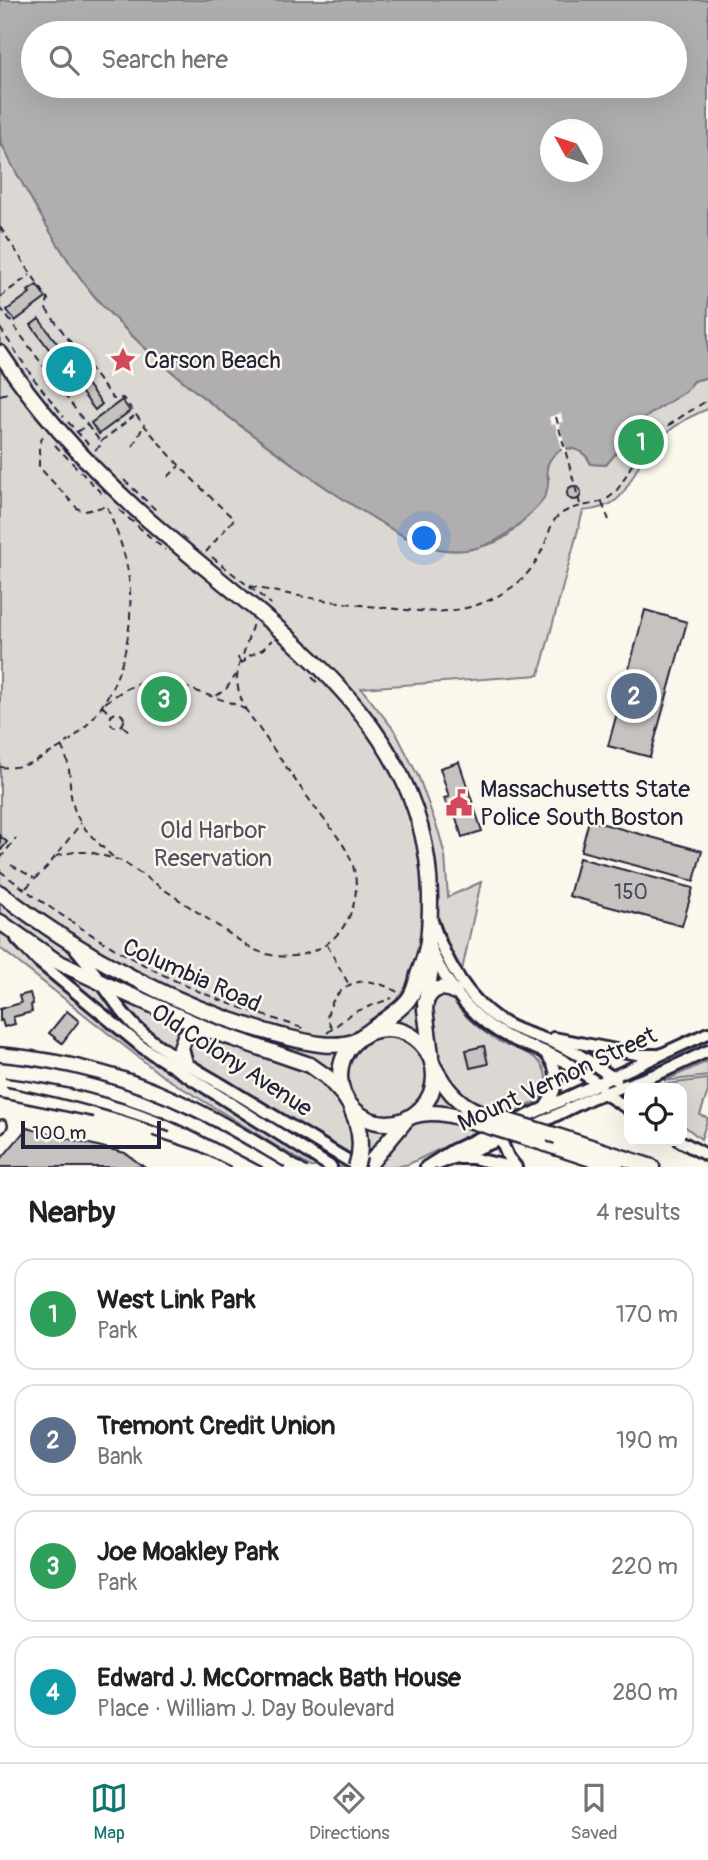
<!DOCTYPE html>
<html lang="en">
<head>
<meta charset="utf-8">
<style>
	:root { --surface:#fff; --page:#f6f6f6; --text:#202124; --muted:#757577; --line:#e0e0e0; --accent:#0f766e }
	body { margin:0; font-family:Pangolin,sans-serif; background:var(--page); color:var(--text) }
	.controls { position:absolute; right:21px; bottom:21px; display:grid; overflow:hidden; border-radius:14px; box-shadow:0 7px 28px #0002 }
	.controls button { width:63px; height:63px; display:grid; place-items:center; padding:0; border:0; border-bottom:2px solid var(--line); background:var(--surface); color:var(--text); font:35px sans-serif }
	.compass { position:absolute; left:540px; top:119px; width:63px; height:63px; border-radius:50%; background:var(--surface); box-shadow:0 7px 28px #0002; rotate:310deg }
	.scale { position:absolute; left:21px; bottom:18px; width:140px; box-sizing:border-box; padding-left:7px; border:4px solid #22223b; border-top:0; font-size:19px; line-height:24px; white-space:nowrap; color:#22223b; -webkit-text-stroke:5px #fbf7ec; paint-order:stroke }
	.you { position:absolute; left:425px; top:539px; width:24px; height:24px; margin:-18px; border:5px solid #fff; border-radius:50%; background:#1a73e8; box-shadow:0 0 0 10px #1a73e833 }
	.badge { display:grid; place-items:center; width:46px; height:46px; border-radius:50%; background:var(--accent); color:#fff; font-size:23px; font-weight:700 }
	.pin { position:absolute; translate:-50% -50%; border:4px solid #fff; box-shadow:0 2px 7px #0006 }
	.list { margin:0; padding:0; list-style:none }
	h2 { display:flex; justify-content:space-between; align-items:center; height:91px; margin:0; padding:0 28px; font-size:30px }
	h2 small { font-size:23px; font-weight:400; color:var(--muted) }
	.list li { display:grid; grid-template-columns:46px 1fr auto; gap:21px; align-items:center; box-sizing:border-box; height:112px; margin:0 14px 14px; padding:0 14px; border:2px solid var(--line); border-radius:21px }
	.list b { display:block; font-size:26px; white-space:nowrap }
	.list p { margin:0; font-size:23px; white-space:nowrap; color:var(--muted) }
	.list em { font-size:23px; font-style:normal; color:var(--muted) }
	.icon { flex:none; width:38px; height:38px; fill:none; stroke:currentColor; stroke-width:2; stroke-linecap:round; stroke-linejoin:round }
	.map { position:relative; flex:none; width:708px; height:1167px; overflow:hidden }
	.search { position:absolute; background:var(--surface); box-shadow:0 7px 28px #0002; left:21px; right:21px; top:21px; height:77px; display:flex; align-items:center; gap:18px; box-sizing:border-box; padding:0 24px; border-radius:38px; color:var(--muted); font-size:26px }
	.sheet { height:595px; background:var(--surface) }
	nav { display:flex; justify-content:space-around; align-items:center; box-sizing:border-box; height:98px; border-top:2px solid var(--line); background:var(--surface); font-size:19px; color:var(--muted) }
	nav a { display:grid; justify-items:center; gap:4px }
	nav .on { color:var(--accent) }
	.map>svg:first-child { display:block }
</style>
</head>
<body>
<div class="map">
<svg width="708" height="1167" viewBox="0 0 708 1167">
	<rect width="100%" height="100%" fill="#fbf7ec"/>
	<filter id="ink" filterUnits="userSpaceOnUse"><feTurbulence type="fractalNoise" baseFrequency=".0143" numOctaves="2"/><feDisplacementMap in="SourceGraphic" scale="14" xChannelSelector="R" yChannelSelector="G"/><feConvolveMatrix kernelMatrix="1 2 1 2 8 2 1 2 1" color-interpolation-filters="sRGB"/></filter>
	<g filter="url(#ink)">
		<g fill="#dbd8d3" stroke="#7e7d87" stroke-width="2">
			<path d="M0 139C20 180 42 220 68 258 78 274 89 291 102 305 156 364 220 411 284 458 312 479 341 498 372 517 386 526 402 536 418 543 438 551 476 550 496 542 522 531 535 501 549 478 538 451 577 435 591 464L606 465 622 446 637 424 653 412 685 392 694 381 708 377V409C686 417 661 434 647 453 624 484 629 507 583 511L539 675 361 688 395 731 419 778 439 833 445 856 448 897 481 882 455 1003C466 1018 480 1030 496 1040 514 1050 545 1053 546 1078 546 1088 544 1095 536 1102L409 1164 396 1167H311L161 1075 0 948Z"/>
			<polygon points="708,1061 708,1076 664,1081"/>
			<polygon points="708,1079 708,1091 700,1115 708,1118 701,1139 682,1124 682,1088 655,1088 659,1085"/>
		</g>
		<path fill="#b1aeb0" stroke="#787681" stroke-width="2" fill-rule="evenodd" d="M0 0H708V377L694 381 685 392 653 412 637 424 622 446 606 465 591 464C583 446 561 442 550 460 543 470 551 479 547 490 544 501 537 508 529 515 498 547 461 560 419 543 402 537 387 526 372 517 343 500 316 481 289 461 223 414 157 365 102 305 72 271 48 229 26 190 20 179 2 149 0 138 0 125 0 109 0 95 0 64 0 32 0 0ZM33 33H675V86H33ZM550 130H592V172H550Z"/>
		<polygon fill="#fbf7ec" points="561,413 563,422 559,423 567,452 563,453 555,424 551,425 549,417"/>
		<g fill="#c6c2c0" stroke="#22223b" stroke-width="2">
			<polygon points="37,285 46,298 15,321 7,310 30,293 28,291"/>
			<polygon points="39,319 60,347 52,353 31,325"/>
			<polygon points="73,350 88,370 64,388 49,368"/>
			<polygon points="86,383 102,404 95,410 79,389"/>
			<polygon points="122,400 130,411 99,434 91,423"/>
			<circle cx="574" cy="493" r="7"/>
			<polygon points="645,610 687,622 650,757 608,746"/>
			<polygon points="459,762 482,831 462,837 453,808 448,810 444,798 449,797 440,768"/>
			<polygon points="589,820 702,851 694,881 581,851"/>
			<polygon points="0,836 7,842 1,850 0,850"/>
			<polygon points="579,858 693,888 682,926 569,896"/>
			<polygon points="30,993 33,1004 31,1005 32,1012 13,1017 15,1024 4,1027 2,1020 0,1021 0,1009 21,1003 19,996"/>
			<polygon points="67,1011 79,1021 62,1043 49,1033"/>
			<polygon points="484,1046 488,1064 470,1068 466,1050"/>
			<polygon points="27,1128 125,1153 144,1167 0,1167 0,1160"/>
		</g>
		<g fill="none" stroke-linecap="round" stroke-linejoin="round">
			<g stroke="#22223b" stroke-width="14">
				<polyline id="minor" points="0,1128 2,1125"/>
			</g>
			<g stroke="#22223b" stroke-width="16">
				<g id="tertiary">
					<path d="M432 921C445 961 469 1003 506 1024 524 1034 543 1037 561 1046 581 1054 599 1068 616 1080"/>
					<polyline points="17,939 38,961 142,1047 331,1167"/>
					<path d="M75 948C98 973 112 1004 137 1028 163 1052 196 1069 226 1087 270 1114 314 1140 359 1167"/>
					<path d="M432 952C448 987 474 1021 510 1038 526 1046 544 1050 560 1059 574 1066 587 1077 601 1085"/>
					<polyline points="554,1038 642,1055 656,1055"/>
					<polyline points="602,1092 629,1109"/>
					<path d="M546 1106C558 1089 561 1071 546 1054"/>
					<polyline points="499,1136 508,1157 516,1167"/>
					<polyline points="680,1141 708,1156"/>
					<polyline points="459,1158 472,1158 511,1167"/>
					<polyline points="438,1164 534,1126 591,1098 660,1073 708,1051"/>
					<polyline points="426,1167 453,1150 708,1033"/>
				</g>
			</g>
			<g stroke="#22223b" stroke-width="19">
				<g id="primary">
					<path d="M0 353C38 411 84 461 135 508 255 618 429 712 430 898 430 912 430 926 428 940 427 952 422 964 418 975 416 984 414 993 408 1000 398 1013 376 1025 363 1036"/>
					<path d="M0 893C82 956 178 1008 278 1035 303 1041 331 1050 356 1041"/>
					<polyline points="0,922 56,961 100,982 209,1030 310,1065 327,1077 344,1096"/>
					<polyline points="430,950 431,968 425,1009 431,1055"/>
					<path d="M425 1003C431 989 442 984 455 992"/>
					<circle cx="387" cy="1076" r="47"/>
					<polyline points="185,1063 181,1048 185,1036 196,1031 207,1030"/>
					<path d="M434 1067C445 1087 457 1104 479 1112"/>
					<path d="M351 1108C358 1123 362 1138 359 1156"/>
					<path d="M412 1116C430 1110 448 1114 465 1119"/>
					<polyline points="557,1136 652,1167"/>
					<polyline points="540,1142 616,1167"/>
					<polyline points="367,1167 406,1120"/>
				</g>
			</g>
			<g stroke="#22223b" stroke-width="2" stroke-dasharray="7 5" stroke-linecap="butt">
				<path d="M0 227 48 299 46 309 113 399 123 398C156 442 193 482 234 519L206 552"/>
				<polyline points="0,297 30,275"/>
				<polyline points="0,307 87,425"/>
				<polyline points="0,328 34,379 64,417"/>
				<polyline points="0,395 11,392"/>
				<polyline points="556,417 580,504"/>
				<polyline points="68,422 88,444"/>
				<polyline points="77,432 87,425 100,441"/>
				<polyline points="55,445 105,497"/>
				<polyline points="133,446 144,425"/>
				<polyline points="95,450 101,445 100,442 134,416"/>
				<polyline points="168,477 179,466"/>
				<polyline points="124,480 156,510"/>
				<polyline points="602,503 609,520"/>
				<polyline points="119,510 165,550"/>
				<polyline points="212,557 271,604"/>
				<path d="M250 586C292 596 335 602 377 607 400 609 423 613 446 611 473 609 500 598 520 581 532 570 540 556 546 541 549 533 551 523 557 517 574 502 597 508 611 496 623 486 628 469 637 456 656 431 682 416 708 400"/>
				<polyline points="241,663 238,658 243,655 253,623"/>
				<polyline points="241,663 245,661 245,658 263,649 272,640"/>
				<polyline points="312,677 320,686"/>
				<polyline points="216,696 226,689 236,675"/>
				<path d="M105 703C142 675 158 678 199 692 215 698 230 701 246 710"/>
				<polyline points="102,706 111,715"/>
				<circle cx="117" cy="720" r="7"/>
				<polyline points="123,726 130,732"/>
				<path d="M61 746C74 769 67 784 73 805 78 826 98 843 113 857"/>
				<path d="M0 767C23 770 40 759 59 748 117 712 138 637 128 573 125 550 115 528 107 506L85 511 78 509 39 467V446L44 433"/>
				<path d="M56 856 74 852H90L122 861 249 947C273 960 301 960 325 945 349 929 361 898 354 870 349 846 328 826 314 806 291 775 269 742 246 710 238 693 234 680 240 662"/>
				<polyline points="0,859 16,838"/>
				<polyline points="11,865 34,878"/>
				<path d="M0 871C70 924 145 972 228 1003 253 1012 279 1020 305 1029"/>
				<polyline points="26,888 48,866 81,823"/>
				<polyline points="327,945 348,983"/>
				<path d="M332 1028 327 1019C328 1009 332 1001 338 994 356 974 379 981 399 993"/>
				<polyline points="327,1033 352,1013 392,998"/>
			</g>
			<use href="#minor" stroke="#fbf7ec" stroke-width="9"/>
			<use href="#tertiary" stroke="#fbf7ec" stroke-width="10"/>
			<use href="#primary" stroke="#fbf7ec" stroke-width="14"/>
			<g stroke="#22223b" stroke-width="2.5">
				<path d="M0 1047C31 1050 60 1054 90 1062 168 1080 241 1124 307 1167"/>
				<path d="M0 1062C66 1068 130 1086 190 1115 223 1130 253 1149 284 1167"/>
				<path d="M6 1078C59 1084 111 1097 161 1117 195 1131 228 1150 262 1167"/>
				<path d="M7 1087C62 1098 116 1111 169 1132"/>
				<polyline points="0,1098 93,1117"/>
				<polyline points="153,1136 199,1151 231,1167"/>
			</g>
			<g stroke="#22223b" stroke-width="19" stroke-linecap="butt">
				<g id="primary-bridge">
					<polyline points="479,1112 557,1136"/>
					<polyline points="465,1119 540,1142"/>
					<polyline points="356,1167 359,1156"/>
				</g>
			</g>
			<use href="#primary-bridge" stroke="#fbf7ec" stroke-width="14"/>
		</g>
	</g>
	<defs>
		<g id="sight-bare" transform="scale(2.1)"><path d="M0-6L1.8-2.2L6-1.7L2.9 1.2L3.7 5.4L0 3.3L-3.7 5.4L-2.9 1.2L-6-1.7L-1.8-2.2Z" fill="#d1495b" stroke="#fbf7ec" stroke-width="2.5" paint-order="stroke"/></g>
		<g id="civic-bare" transform="scale(2.1)"><path d="M-.6-6.5H3V-4.5H.6V-3L4-1V1h2V6H-6V1h2V-1L-.6-3ZM-1.2 2.5V6h2.4V2.5Z" fill="#d1495b" stroke="#fbf7ec" stroke-width="2.5" paint-order="stroke"/></g>
	</defs>
	<g fill-rule="evenodd">
		<use href="#sight-bare" x="123" y="360"/>
		<use href="#civic-bare" x="459" y="803"/>
	</g>
	<g text-anchor="middle" stroke-width="5" stroke-linejoin="round" paint-order="stroke">
		<g font-size="21" fill="#4b4a5c">
			<text x="631" y="899">150</text>
		</g>
		<g font-size="24" fill="#22223b" stroke="#fbf7ec" text-anchor="start">
			<text x="144" y="368">Carson Beach</text>
			<text x="480" y="797">Massachusetts State<tspan x="480" dy="28">Police South Boston</tspan></text>
		</g>
		<g font-size="24" fill="#505061" stroke="#fbf7ec">
			<text x="213" y="838">Old Harbor<tspan x="213" dy="28">Reservation</tspan></text>
		</g>
		<g font-size="24" fill="#22223b" stroke="#fbf7ec">
			<text transform="translate(192 975) rotate(24)" y="8">Columbia Road</text>
			<text transform="translate(232 1060) rotate(33)" y="8">Old Colony Avenue</text>
			<text transform="translate(557 1079) rotate(-25)" y="8">Mount Vernon Street</text>
		</g>
	</g>
</svg>
<div class="controls">
<button><svg class="icon" aria-label="locate" viewBox="0 0 24 24"><circle cx="12" cy="12" r="6"/><path d="M12 2v4M12 18v4M2 12h4M18 12h4"/></svg></button>
</div>
<svg class="compass" viewBox="-18 -18 36 36"><path d="M0-13l5 13h-10z" fill="#e53935"/><path d="M0 13l5-13h-10z" fill="#757577"/></svg>
<div class="scale">100 m</div>
<div class="you"></div>
<div class="pin badge" style="left:641px;top:442px;background:#2e9e5b">1</div>
<div class="pin badge" style="left:634px;top:696px;background:#5c6f8a">2</div>
<div class="pin badge" style="left:164px;top:699px;background:#2e9e5b">3</div>
<div class="pin badge" style="left:69px;top:369px;background:#0f9aa8">4</div>
<div class="search"><svg class="icon" aria-label="search" viewBox="0 0 24 24"><circle cx="10" cy="10" r="6"/><path d="M15 15l6 6"/></svg>Search here</div>
</div>
<section class="sheet">
<h2>Nearby<small>4 results</small></h2>
<ul class="list">
<li><span class="badge" style="background:#2e9e5b">1</span><div><b>West Link Park</b><p>Park</p></div><em>170 m</em></li>
<li><span class="badge" style="background:#5c6f8a">2</span><div><b>Tremont Credit Union</b><p>Bank</p></div><em>190 m</em></li>
<li><span class="badge" style="background:#2e9e5b">3</span><div><b>Joe Moakley Park</b><p>Park</p></div><em>220 m</em></li>
<li><span class="badge" style="background:#0f9aa8">4</span><div><b>Edward J. McCormack Bath House</b><p>Place · William J. Day Boulevard</p></div><em>280 m</em></li>
</ul>
</section>
<nav>
<a class="on"><svg class="icon" aria-label="map" viewBox="0 0 24 24"><path d="M3 6l6-2 6 2 6-2v14l-6 2-6-2-6 2zM9 4v14M15 6v14"/></svg>Map</a>
<a><svg class="icon" aria-label="directions" viewBox="0 0 24 24"><path d="M12 3l9 9-9 9-9-9zM9 14v-3h6M13 9l2 2-2 2"/></svg>Directions</a>
<a><svg class="icon" aria-label="saved" viewBox="0 0 24 24"><path d="M7 4h10v16l-5-4-5 4z"/></svg>Saved</a>
</nav>
</body>
</html>
